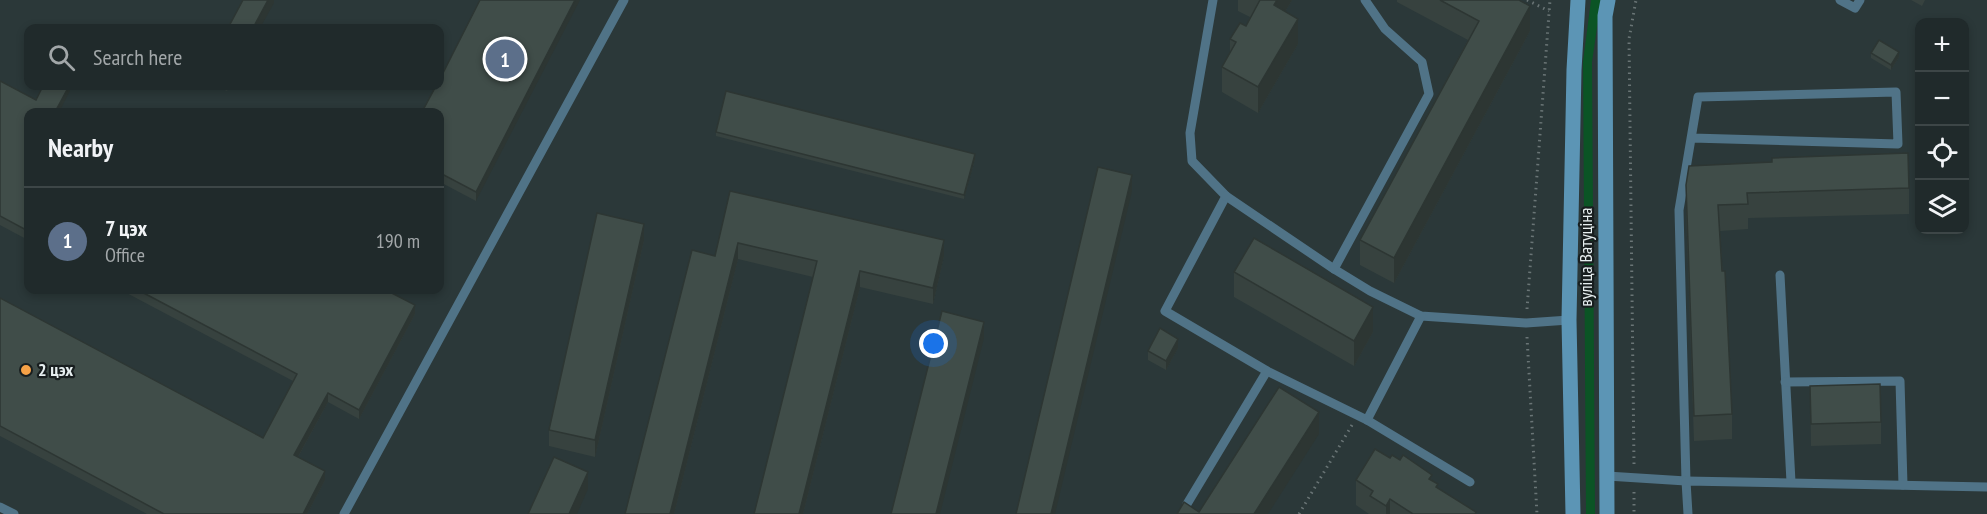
<!DOCTYPE html>
<html lang="en">
<head>
<meta charset="utf-8">
<style>
	:root { --surface:#202a2b; --page:#283233; --text:#f1f3f6; --muted:#a2a7a9; --line:#3d4647; --accent:#f6a247 }
	body { margin:0; font-family:"PT Sans Narrow",sans-serif; background:var(--page); color:var(--text) }
	.controls { position:absolute; right:18px; top:18px; display:grid; overflow:hidden; border-radius:12px; box-shadow:0 3px 9px #0003 }
	.controls button { width:54px; height:54px; display:grid; place-items:center; padding:0; border:0; border-bottom:2px solid var(--line); background:var(--surface); color:var(--text); font:30px sans-serif }
	.you { position:absolute; left:934px; top:344px; width:21px; height:21px; margin:-15px; border:4px solid #fff; border-radius:50%; background:#1a73e8; box-shadow:0 0 0 9px #1a73e833 }
	.badge { display:grid; place-items:center; width:39px; height:39px; border-radius:50%; background:var(--accent); color:#fff; font-size:20px; font-weight:700 }
	.pin { position:absolute; translate:-50% -50%; border:3px solid #fff; box-shadow:0 2px 6px #0006 }
	.list { margin:0; padding:0; list-style:none }
	h2 { display:flex; justify-content:space-between; align-items:center; height:78px; margin:0; padding:0 24px; font-size:26px }
	h2 small { font-size:20px; font-weight:400; color:var(--muted) }
	.list li { display:grid; grid-template-columns:39px 1fr auto; gap:18px; align-items:center; box-sizing:border-box; height:108px; padding:0 24px; border-top:2px solid var(--line) }
	.list b { display:block; font-size:22px; white-space:nowrap }
	.list p { margin:0; font-size:20px; white-space:nowrap; color:var(--muted) }
	.list em { font-size:20px; font-style:normal; color:var(--muted) }
	.icon { flex:none; width:33px; height:33px; fill:none; stroke:currentColor; stroke-width:2; stroke-linecap:round; stroke-linejoin:round }
	.map { position:relative; flex:none; width:1987px; height:514px; overflow:hidden }
	.search { position:absolute; background:var(--surface); box-shadow:0 3px 9px #0003; left:24px; top:24px; width:420px; height:66px; display:flex; align-items:center; gap:15px; box-sizing:border-box; padding:0 21px; border-radius:12px; color:var(--muted); font-size:22px }
	.panel { position:absolute; background:var(--surface); box-shadow:0 3px 9px #0003; left:24px; top:108px; width:420px; height:186px; border-radius:12px }
	.map>svg:first-child { display:block }
</style>
</head>
<body>
<div class="map">
<svg width="1987" height="514" viewBox="0 0 1987 514">
	<rect width="100%" height="100%" fill="#2b3839"/>
	<polygon fill="#0b5425" points="1591,0 1601,0 1592,62 1595,514 1586,514 1583,62"/>
	<g fill="none" stroke-linecap="round" stroke-linejoin="round">
		<g stroke="#6a7576" stroke-width="3" stroke-dasharray="1.5 4.5" stroke-linecap="butt">
			<polyline points="1527,0 1549,11"/>
			<polyline points="1527,309 1550,0"/>
			<polyline points="1527,337 1537,514"/>
			<polyline points="1634,464 1629,39 1636,0"/>
			<polyline points="1634,492 1634,514"/>
			<polyline points="1299,514 1352,425"/>
		</g>
		<g stroke="#507387" stroke-width="9">
			<polyline points="1213,0 1190,133 1192,161 1226,196 1165,311 1267,371 1367,420 1470,482"/>
			<polyline points="1840,0 1855,8 1860,0"/>
			<polyline points="1226,196 1334,269 1370,291 1421,316 1526,323 1569,320"/>
			<polyline points="1334,269 1429,94 1422,62 1385,29 1365,0"/>
			<polyline points="1780,275 1791,482"/>
			<polyline points="1785,382 1900,381 1903,485"/>
			<polyline points="1367,420 1421,316"/>
			<polyline points="1607,476 1686,481 1679,210 1698,97 1896,92 1898,144 1692,138"/>
			<polyline points="1187,504 1267,371"/>
			<polyline points="0,507 14,514"/>
			<polyline points="344,514 624,0"/>
			<polyline points="1688,514 1686,481 1987,487"/>
		</g>
		<g stroke="#5c95b5" stroke-width="15">
			<polyline points="1573,514 1569,320 1574,70 1578,0"/>
			<polyline points="1607,514 1605,16 1608,0"/>
		</g>
	</g>
	<g fill="#37423f">
		<polygon points="480,0 476,201 440,182 440,112"/>
		<polygon points="1238,0 1292,0 1285,12 1298,44 1258,113 1222,92 1222,67 1230,52 1230,39 1246,26 1250,17 1238,11"/>
		<polygon points="1397,0 1519,0 1530,31 1394,283 1360,265 1360,240 1468,40 1397,2"/>
		<polygon points="1911,0 1925,0 1922,6"/>
		<polygon points="1871,53 1899,57 1891,70 1871,58"/>
		<polygon points="0,81 36,100 70,86 70,91 28,112 28,240 0,225"/>
		<polygon points="216,86 230,86 227,91"/>
		<polygon points="716,132 975,159 964,199 716,136"/>
		<polygon points="1686,185 1909,188 1909,214 1748,218 1748,229 1720,231 1732,414 1732,439 1694,441 1686,210"/>
		<polygon points="730,191 944,256 933,304 860,287 803,514 754,514 813,277 738,259 674,514 625,514 715,256"/>
		<polygon points="644,240 595,457 549,446 549,430"/>
		<polygon points="1234,272 1373,332 1354,366 1234,297"/>
		<polygon points="121,290 386,290 415,314 359,419 328,402 298,457 325,480 307,514 147,514 0,436 0,298 263,438 293,381"/>
		<polygon points="1178,348 1166,370 1148,360 1148,351"/>
		<polygon points="1810,386 1881,422 1881,444 1811,446"/>
		<polygon points="1390,458 1432,480 1438,488 1476,514 1369,514 1356,505 1356,480"/>
	</g>
	<g fill="#2d3633">
		<polygon points="268,0 274,0 274,3 260,28 253,28"/>
		<polygon points="575,0 580,0 476,201 476,192"/>
		<polygon points="1277,0 1292,0 1274,31 1274,5"/>
		<polygon points="1530,6 1530,31 1394,283 1394,258"/>
		<polygon points="1298,19 1298,44 1258,113 1258,87"/>
		<polygon points="1899,52 1899,57 1891,70 1891,65"/>
		<polygon points="69,86 70,86 70,91 59,112 55,112"/>
		<polygon points="975,154 975,159 964,199 964,195"/>
		<polygon points="1132,175 1132,191 1055,514 1051,514"/>
		<polygon points="644,224 644,240 595,457 595,440"/>
		<polygon points="944,240 944,256 933,304 933,288"/>
		<polygon points="738,243 738,259 674,514 670,514"/>
		<polygon points="860,271 860,287 803,514 799,514"/>
		<polygon points="415,305 415,314 359,419 359,410"/>
		<polygon points="1373,307 1373,332 1354,366 1354,341"/>
		<polygon points="984,322 984,338 940,514 936,514"/>
		<polygon points="1178,339 1178,348 1166,370 1166,361"/>
		<polygon points="328,393 328,402 294,464 294,455"/>
		<polygon points="1319,412 1319,434 1268,514 1254,514"/>
		<polygon points="325,471 325,480 307,514 303,514"/>
		<polygon points="588,472 588,489 577,514 569,514"/>
		<polygon points="1390,499 1390,514 1386,514 1386,506"/>
	</g>
	<g fill="#404d49" stroke="#2d3633" stroke-width="1.5">
		<polygon points="243,0 268,0 253,28 228,28"/>
		<polygon points="480,0 575,0 476,192 440,173 440,112 422,112 436,86 440,86 440,79"/>
		<polygon points="1260,0 1277,0 1274,5 1298,19 1258,87 1222,67 1236,42 1230,39 1240,23 1246,26"/>
		<polygon points="1440,0 1519,0 1530,6 1394,258 1360,240 1479,21"/>
		<polygon points="1879,40 1899,52 1891,65 1871,53"/>
		<polygon points="0,81 36,100 43,86 69,86 55,112 56,112 28,112 28,231 0,216"/>
		<polygon points="726,91 975,154 964,195 716,132"/>
		<polygon points="1908,153 1909,188 1747,193 1748,204 1718,205 1722,271 1725,271 1732,414 1694,416 1686,185 1689,166 1772,162 1772,158"/>
		<polygon points="1098,167 1132,175 1051,514 1016,514"/>
		<polygon points="730,191 944,240 933,288 860,271 799,514 754,514 817,261 738,243 670,514 625,514 692,250 715,256"/>
		<polygon points="597,213 644,224 595,440 549,430"/>
		<polygon points="1254,238 1373,307 1354,341 1234,272"/>
		<polygon points="138,290 386,290 415,305 359,410 328,393 294,455 325,471 303,514 164,514 0,426 0,298 263,438 297,374"/>
		<polygon points="942,311 984,322 936,514 891,514"/>
		<polygon points="1160,328 1178,339 1166,361 1148,351"/>
		<polygon points="1880,384 1881,422 1811,424 1810,386"/>
		<polygon points="1279,387 1319,412 1254,514 1177,514 1184,502 1199,512"/>
		<polygon points="1375,449 1390,458 1392,455 1400,460 1403,455 1432,475 1429,479 1438,484 1436,487 1476,512 1475,514 1413,514 1390,499 1386,506 1370,496 1373,491 1356,480"/>
		<polygon points="554,457 588,472 569,514 528,514"/>
	</g>
	<circle fill="#f6a247" stroke="#181e1f" stroke-width="2" cx="26" cy="370" r="6"/>
	<g text-anchor="middle" stroke-width="4.5" stroke-linejoin="round" paint-order="stroke">
		<g font-size="18" fill="#e7eff0" stroke="#181e1f">
			<text transform="translate(1586 257) rotate(-90)" y="6">вуліца Ватуціна</text>
		</g>
		<g font-size="18" font-weight="bold" fill="#e7eff0" stroke="#181e1f" text-anchor="start">
			<text x="38" y="376">2 цэх</text>
		</g>
	</g>
</svg>
<div class="controls">
<button>+</button>
<button>−</button>
<button><svg class="icon" aria-label="locate" viewBox="0 0 24 24"><circle cx="12" cy="12" r="6"/><path d="M12 2v4M12 18v4M2 12h4M18 12h4"/></svg></button>
<button><svg class="icon" aria-label="layers" viewBox="0 0 24 24"><path d="M12 4l9 5-9 5-9-5zM3 14l9 5 9-5"/></svg></button>
</div>
<div class="you"></div>
<div class="pin badge" style="left:505px;top:59px;background:#5c6f8a">1</div>
<div class="search"><svg class="icon" aria-label="search" viewBox="0 0 24 24"><circle cx="10" cy="10" r="6"/><path d="M15 15l6 6"/></svg>Search here</div>
<section class="panel">
<h2>Nearby<small></small></h2>
<ul class="list">
<li><span class="badge" style="background:#5c6f8a">1</span><div><b>7 цэх</b><p>Office</p></div><em>190 m</em></li>
</ul>
</section>
</div>
</body>
</html>
